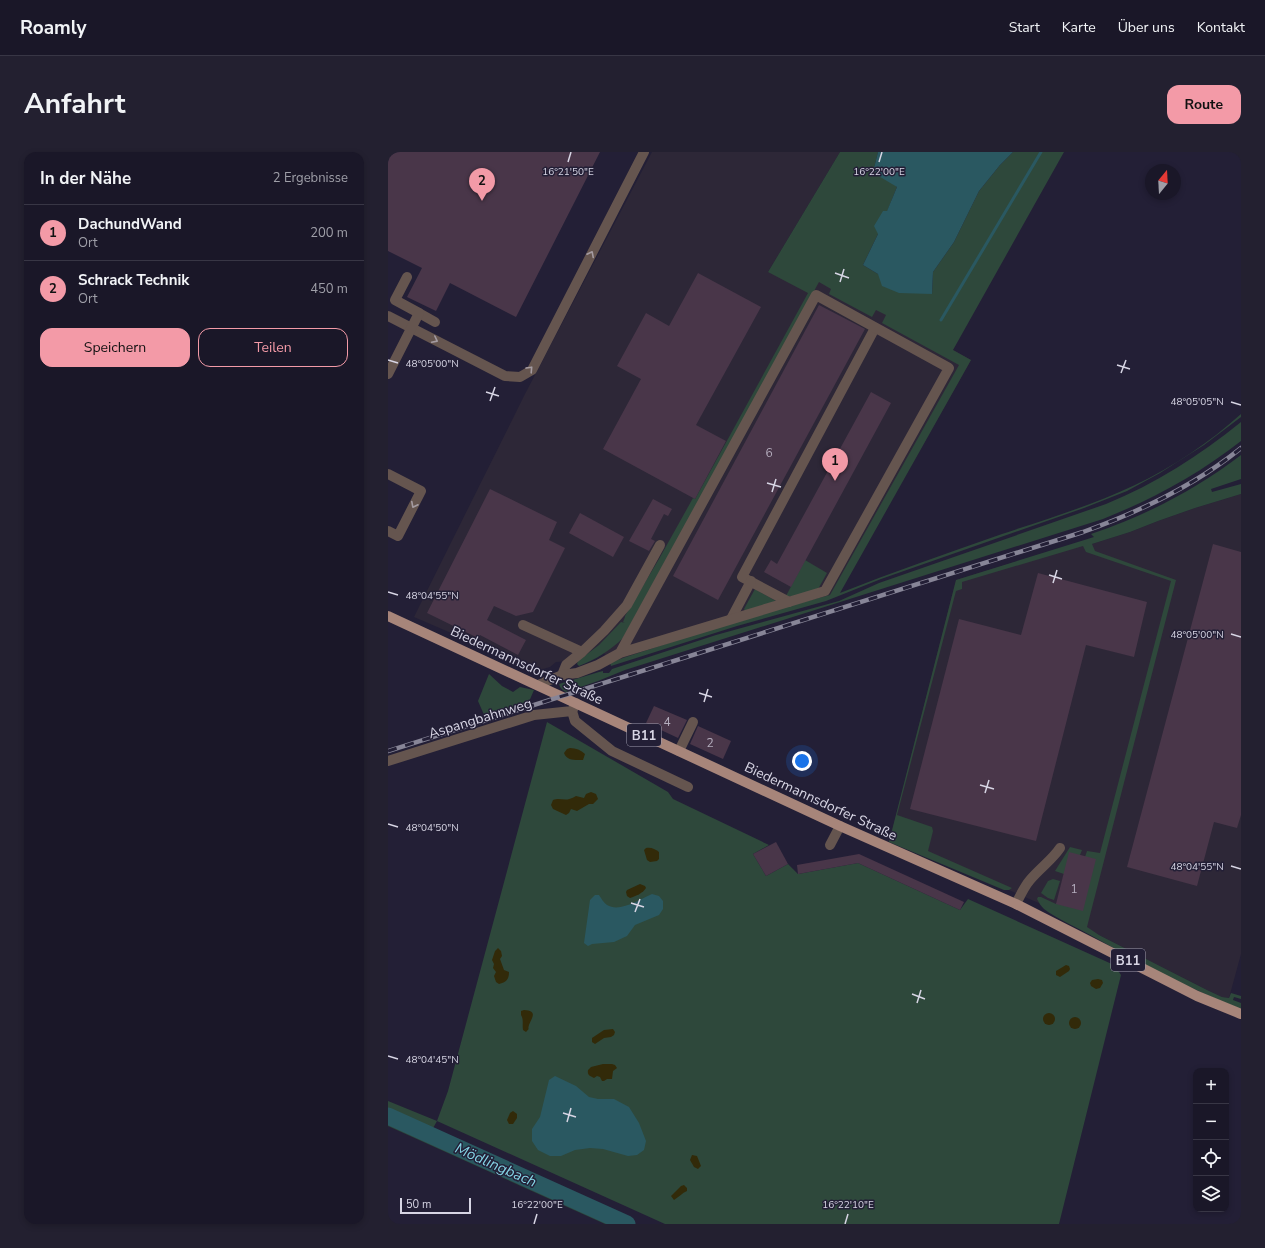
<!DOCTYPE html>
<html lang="de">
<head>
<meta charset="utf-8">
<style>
	:root { --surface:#1a1728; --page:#232030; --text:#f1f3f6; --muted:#9f9fa8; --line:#383645; --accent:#f39aa7 }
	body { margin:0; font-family:"Nunito Sans",sans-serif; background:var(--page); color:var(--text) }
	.controls { position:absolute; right:12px; bottom:12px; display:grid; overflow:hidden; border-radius:8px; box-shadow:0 2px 6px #0003 }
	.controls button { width:36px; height:36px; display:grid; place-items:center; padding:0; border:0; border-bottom:1px solid var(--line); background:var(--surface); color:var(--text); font:20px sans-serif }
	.compass { position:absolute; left:757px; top:12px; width:36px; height:36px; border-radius:50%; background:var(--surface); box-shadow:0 2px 6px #0003; rotate:18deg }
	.scale { position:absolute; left:12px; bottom:10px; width:71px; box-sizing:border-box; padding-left:4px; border:2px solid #d7d5e4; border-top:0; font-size:11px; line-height:14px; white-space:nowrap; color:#d7d5e4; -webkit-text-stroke:3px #231f36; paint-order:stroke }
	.you { position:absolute; left:414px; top:609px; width:14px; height:14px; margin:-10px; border:3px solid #fff; border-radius:50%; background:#1a73e8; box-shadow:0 0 0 6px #1a73e833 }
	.badge { display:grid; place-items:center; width:26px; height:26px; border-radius:50%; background:var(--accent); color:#111; font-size:13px; font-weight:700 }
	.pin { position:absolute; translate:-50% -33px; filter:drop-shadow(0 1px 2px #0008) }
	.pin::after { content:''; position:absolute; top:21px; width:14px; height:12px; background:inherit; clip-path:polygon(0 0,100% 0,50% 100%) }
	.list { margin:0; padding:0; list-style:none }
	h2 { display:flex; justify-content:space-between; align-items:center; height:52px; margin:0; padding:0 16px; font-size:17px }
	h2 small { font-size:13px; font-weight:400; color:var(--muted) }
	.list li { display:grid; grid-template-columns:26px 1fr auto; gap:12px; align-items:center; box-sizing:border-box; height:56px; padding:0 16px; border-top:1px solid var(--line) }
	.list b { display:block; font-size:15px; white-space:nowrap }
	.list p { margin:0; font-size:13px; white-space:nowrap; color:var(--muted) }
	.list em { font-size:13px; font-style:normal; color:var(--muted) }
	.actions { display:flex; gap:8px; padding:12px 16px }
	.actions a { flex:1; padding:9px 0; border:1px solid var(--accent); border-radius:12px; text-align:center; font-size:14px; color:var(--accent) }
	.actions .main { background:var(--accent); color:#111 }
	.icon { flex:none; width:22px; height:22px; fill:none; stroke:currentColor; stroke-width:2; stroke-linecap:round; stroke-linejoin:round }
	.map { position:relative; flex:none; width:853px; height:1072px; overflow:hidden; border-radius:12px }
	header { display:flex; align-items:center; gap:24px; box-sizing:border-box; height:56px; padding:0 20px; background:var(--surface); border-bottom:1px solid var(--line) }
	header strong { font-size:19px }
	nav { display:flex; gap:22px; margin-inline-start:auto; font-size:14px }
	.intro { display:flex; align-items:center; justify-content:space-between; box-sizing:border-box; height:96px; padding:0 24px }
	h1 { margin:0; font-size:28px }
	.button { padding:10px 18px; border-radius:12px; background:var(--accent); color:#111; font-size:14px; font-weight:700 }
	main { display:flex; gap:24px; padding:0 24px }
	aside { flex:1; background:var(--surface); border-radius:12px; box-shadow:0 2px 6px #0003 }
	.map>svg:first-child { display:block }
</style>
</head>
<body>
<header>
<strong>Roamly</strong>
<nav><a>Start</a><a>Karte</a><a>Über uns</a><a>Kontakt</a></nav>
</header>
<div class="intro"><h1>Anfahrt</h1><a class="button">Route</a></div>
<main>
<aside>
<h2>In der Nähe<small>2 Ergebnisse</small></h2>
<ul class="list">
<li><span class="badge">1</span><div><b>DachundWand</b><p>Ort</p></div><em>200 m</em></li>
<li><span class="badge">2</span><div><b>Schrack Technik</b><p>Ort</p></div><em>450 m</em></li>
</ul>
<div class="actions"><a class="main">Speichern</a><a>Teilen</a></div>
</aside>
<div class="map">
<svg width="853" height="1072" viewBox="0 0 853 1072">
	<rect width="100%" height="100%" fill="#231f36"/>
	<g fill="#2d2737">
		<polygon points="264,0 452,0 380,120 430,121 583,208 451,441 224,512 212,496 197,508 168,510 162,515 145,520 84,490 26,465 137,242"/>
		<polygon points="853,342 853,802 841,846 834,845 819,838 711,783 653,752 502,687 568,428 702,387 704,392 742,380 770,369 807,356"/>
	</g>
	<g fill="#2e483b">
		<path d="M452 0H490L486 16 509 35 490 82 475 113 490 122 544 142 545 120 566 90 591 39 612 13 625 0H676L565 198 583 208 452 441C505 420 560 401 614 382 659 367 705 353 747 333 785 315 822 290 853 262V265L816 293 772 321 739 339 696 356 493 427 438 449 349 474 223 514 222 511 235 506C303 483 372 461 442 443L571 213 494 171 498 163 488 158 484 165 441 142 443 137 431 130 235 486C223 498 207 508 191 514L189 512 190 509 211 493 233 470 237 471 235 470 237 465V464L271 407 305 346 307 347 420 141 380 120Z"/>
		<path d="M853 270V289C811 322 765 347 715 367L237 518 210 529 178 540C174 538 172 536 171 532L211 520 215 519V521H221L224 517 328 483 451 449 491 431 718 352C767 332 812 303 853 270Z"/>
		<path d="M853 303V327L823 337 824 340 853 332V342L807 356 770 369 742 380 704 392 707 399 788 428 699 775 711 783 819 838 834 845 841 846 843 841 853 844V847L846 845 845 848 853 851V857C802 837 752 811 704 784 690 776 669 767 656 757 653 754 651 751 649 747L650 745H653L668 752 697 705 699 699 712 701 783 429 698 400 695 394 574 430V437L568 439 509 663 544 675 545 679 540 699 624 736 621 738H616L501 690 568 428 706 385 703 382C757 364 807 338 853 303Z"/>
		<polygon points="417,408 439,421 429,439 407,444 398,444"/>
		<polygon points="367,437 388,449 357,459 356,457"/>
		<polygon points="101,522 114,534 125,540 132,535 146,538 140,552 97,565 90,549"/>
		<polygon points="159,570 280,640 285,647 381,693 365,702 378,724 400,712 410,722 470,711 572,758 580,747 726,813 733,823 671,1072 277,1072 49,969 44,978 0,959 0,949 49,969 60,939"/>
		<polygon points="682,695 694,698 692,703 676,722 667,719"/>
		<polygon points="665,727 672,729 666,748 660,746 653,741 660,729"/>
		<polygon points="0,967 232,1072 217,1072 0,974"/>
	</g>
	<g fill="#322a09">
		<path d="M182 596C188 596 193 598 197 602L195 608C187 608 179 609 176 601L179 597Z"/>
		<path d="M203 640 208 642 210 647 205 652H201L189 659 183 657 181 661 178 663 165 657 163 653 165 648C174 645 177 651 188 644L196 646 198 642Z"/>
		<path d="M258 696C263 695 267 697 271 700V707L269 709 262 710 259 708 256 698Z"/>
		<path d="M252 732 257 734 258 736C255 741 248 744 242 746L239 744 238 740 239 738Z"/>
		<path d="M110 796 113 799 114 804 112 807 116 818 121 820C121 828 118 830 111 832L108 830 106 824 108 820 105 816 106 812 104 808 107 799Z"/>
		<polygon points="678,813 681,814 682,817 681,819 672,825 668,823 668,819"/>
		<polygon points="710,827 714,828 715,831 712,836 708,837 703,834 702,831 704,828"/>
		<path d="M136 858C150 859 144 865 141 873 139 880 143 874 138 880L135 878C134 872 136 868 133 863V859Z"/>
		<circle cx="661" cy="867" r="6"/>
		<circle cx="687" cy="871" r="6"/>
		<polygon points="225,877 227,880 226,883 223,885 216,886 207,892 204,890 204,886 216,878"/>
		<path d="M215 912H224L227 913 229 916 225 919 224 927H219L216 929H214L212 925 209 924 206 926C202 924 199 923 200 918L203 915Z"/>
		<polygon points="125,959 129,962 129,966 125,972 121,972 119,968 122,961"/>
		<polygon points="304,1003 309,1004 313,1014 310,1017 306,1015 302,1008"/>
		<path d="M296 1033 299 1036V1039C294 1041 291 1045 286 1048L283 1044 293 1034Z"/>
	</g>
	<g fill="#2a5861">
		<polygon points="490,0 625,0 612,13 591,39 566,90 545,120 544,142 511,141 494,134 490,122 475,113 490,82 486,74 495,59 499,59 509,35 489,23 486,16"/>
		<path d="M264 742 271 744 275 749V757L271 763 247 773 239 784 226 790 204 792 200 794 196 791 202 748 207 743H211C213 746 216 751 219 753 232 761 252 747 264 742Z"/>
		<polygon points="167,924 188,934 201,945 210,947 226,947 241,955 251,971 258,989 256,998 249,1003 240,1004 215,997 202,996 187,998 173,1004 162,1004 150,998 144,989 144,977 152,965 161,928"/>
	</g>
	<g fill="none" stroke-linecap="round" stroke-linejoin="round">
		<polyline stroke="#2a5861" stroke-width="3" points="553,168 653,0"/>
		<polyline stroke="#2a5861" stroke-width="17" points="0,964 239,1072"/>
	</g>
	<g fill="#493649">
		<polygon points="0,0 212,0 128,165 62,131 48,159 19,145 34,116 0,99"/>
		<polygon points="310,121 373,155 308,273 338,289 307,347 215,297 253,227 229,214 258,161 281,174"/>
		<polygon points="431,153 477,177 330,448 285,424"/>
		<polygon points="483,240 503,251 403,435 376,420 383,408 389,412"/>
		<polygon points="102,337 169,370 161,388 177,396 145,460 128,464 106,454 99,468 138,488 130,503 92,483 90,486 39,461"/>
		<polygon points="265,347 284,357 280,364 276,362 263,387 267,389 261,399 241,389"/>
		<polygon points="192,361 236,385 225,405 181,381"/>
		<polygon points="825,392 853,400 853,663 849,676 826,670 809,734 739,715"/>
		<polygon points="650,421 759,450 746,505 698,493 648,689 522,657 571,467 633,483"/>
		<polygon points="266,554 299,568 290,586 258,571"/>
		<polygon points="310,574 343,589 335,607 302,592"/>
		<polygon points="388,690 400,712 378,724 365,702"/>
		<polygon points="681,700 708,707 695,759 668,752"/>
		<polygon points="471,702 576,750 572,758 470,711 410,722 409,713"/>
	</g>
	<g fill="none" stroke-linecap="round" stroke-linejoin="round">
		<g stroke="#65554f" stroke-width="10">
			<polyline points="31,161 47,170"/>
			<polyline points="0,164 117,224 132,225 144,218 256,0"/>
			<polyline points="0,222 31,161 7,148 19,125"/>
			<polyline points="0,322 33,339 10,384 0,379"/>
			<polyline points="401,450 354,425 487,176"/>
			<polyline points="343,467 363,429"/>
			<polyline points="135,473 194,500"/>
			<polyline points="174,523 178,513 194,500 216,479 239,453 272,393"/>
			<polyline points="150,533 174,523 189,521 210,513 232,501 437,439 561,216 428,143 232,501"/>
			<polyline points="184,559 187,569 224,599 300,635"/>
			<polyline points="291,599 305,570"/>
			<polyline points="0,609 146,563 184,559 188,551"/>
			<polyline points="442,693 452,674"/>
			<path d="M628 752C632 744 636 735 642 728 652 716 664 708 672 696"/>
		</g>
		<polyline stroke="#a7857a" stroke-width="10" points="0,464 452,674 628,752 809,844 853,862"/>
		<g stroke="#878597" stroke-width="4.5">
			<path id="rail" d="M0 599 695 380C751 360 806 334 853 296"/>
		</g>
		<use href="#rail" stroke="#231f36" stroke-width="3" stroke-dasharray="9" stroke-linecap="butt"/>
	</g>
	<defs><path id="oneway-chevron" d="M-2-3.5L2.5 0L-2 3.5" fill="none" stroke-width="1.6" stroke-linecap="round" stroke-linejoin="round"/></defs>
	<g stroke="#a49ba1">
		<use href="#oneway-chevron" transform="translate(203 102) rotate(-63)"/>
		<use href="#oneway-chevron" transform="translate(47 188) rotate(27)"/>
		<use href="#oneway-chevron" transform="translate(142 217) rotate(-47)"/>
		<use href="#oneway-chevron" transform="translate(26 353) rotate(117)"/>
	</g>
	<path fill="none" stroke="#d7d5e4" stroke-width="1.5" d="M180 10 183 0M491 10 494 0M447 121 461 126M452 130 456 117M0 208 10 211M729 213 742 217M733 221 738 208M98 240 111 244M102 249 107 235M843 250 853 253M379 331 393 335M384 340 388 327M661 423 674 427M665 431 669 418M0 440 10 443M843 482 853 485M311 541 324 545M316 550 320 537M592 633 606 637M597 641 601 628M0 672 10 675M843 714 853 717M243 751 256 755M247 760 252 747M524 842 537 847M529 851 533 838M0 904 10 907M175 961 188 965M179 970 183 956M146 1072 149 1062M457 1072 460 1062"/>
	<g text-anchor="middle" stroke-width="3" stroke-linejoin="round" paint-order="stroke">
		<g font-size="12" fill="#b4adbd">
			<text x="381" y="305">6</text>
			<text x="279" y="574">4</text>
			<text x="322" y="595">2</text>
			<text x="686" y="741">1</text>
		</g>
		<g fill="#231f36" stroke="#a19eb0" stroke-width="1">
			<rect x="239" y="572" width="34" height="22" rx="3"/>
			<rect x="723" y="797" width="34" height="22" rx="3"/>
		</g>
		<g font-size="13" font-weight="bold" fill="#d7d5e4">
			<text x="256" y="588">B11</text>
			<text x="740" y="813">B11</text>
		</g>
		<g font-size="14" fill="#d7d5e4" stroke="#231f36">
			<text transform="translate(139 513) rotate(25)" y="5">Biedermannsdorfer Straße</text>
			<text transform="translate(92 566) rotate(-17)" y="5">Aspangbahnweg</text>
			<text transform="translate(433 649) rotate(25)" y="5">Biedermannsdorfer Straße</text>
		</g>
		<g font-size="15" font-style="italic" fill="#84d4e5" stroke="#231f36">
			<text transform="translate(108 1013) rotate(24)" y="5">Mödlingbach</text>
		</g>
	</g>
	<g font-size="10" text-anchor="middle" fill="#d7d5e4" stroke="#231f36" stroke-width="3" stroke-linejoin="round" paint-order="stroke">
		<text x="180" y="23">16°21'50"E</text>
		<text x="491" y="23">16°22'00"E</text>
		<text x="44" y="215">48°05'00"N</text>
		<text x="809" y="253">48°05'05"N</text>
		<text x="44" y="447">48°04'55"N</text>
		<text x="809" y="486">48°05'00"N</text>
		<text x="44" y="679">48°04'50"N</text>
		<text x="809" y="718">48°04'55"N</text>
		<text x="44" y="911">48°04'45"N</text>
		<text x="149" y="1056">16°22'00"E</text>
		<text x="460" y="1056">16°22'10"E</text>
	</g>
</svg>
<div class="controls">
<button>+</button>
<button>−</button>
<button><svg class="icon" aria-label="locate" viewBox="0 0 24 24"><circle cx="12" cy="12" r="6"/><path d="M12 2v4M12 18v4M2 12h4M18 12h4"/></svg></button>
<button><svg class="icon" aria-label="layers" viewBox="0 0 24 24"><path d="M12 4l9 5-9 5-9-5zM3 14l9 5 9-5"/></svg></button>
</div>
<svg class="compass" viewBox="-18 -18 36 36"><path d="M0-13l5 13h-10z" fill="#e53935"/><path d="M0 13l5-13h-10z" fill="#9f9fa8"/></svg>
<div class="scale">50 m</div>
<div class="you"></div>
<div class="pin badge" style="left:447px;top:329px">1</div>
<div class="pin badge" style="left:94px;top:49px">2</div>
</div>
</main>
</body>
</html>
